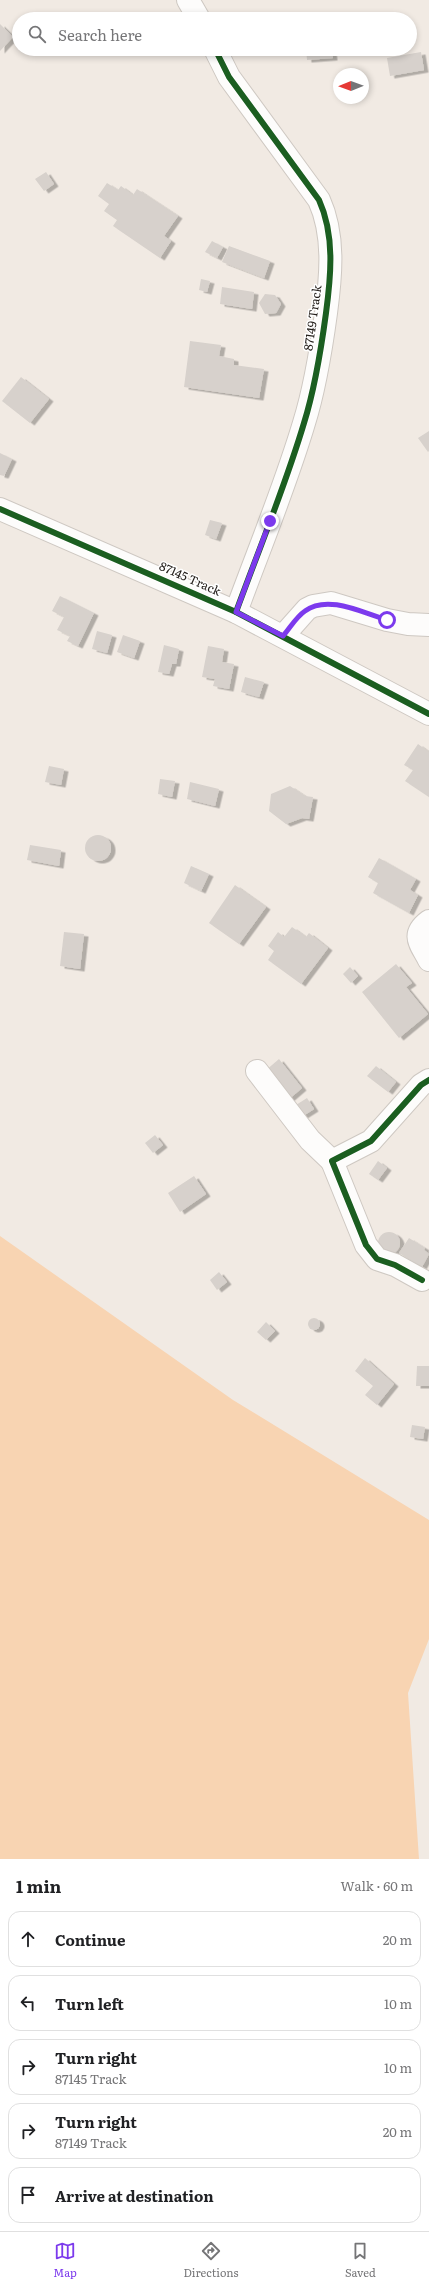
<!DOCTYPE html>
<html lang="en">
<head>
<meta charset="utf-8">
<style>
	:root { --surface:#fff; --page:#f6f6f6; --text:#202124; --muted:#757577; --line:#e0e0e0; --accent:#7c3aed }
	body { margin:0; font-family:Literata,serif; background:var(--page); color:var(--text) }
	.compass { position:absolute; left:333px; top:68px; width:36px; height:36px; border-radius:50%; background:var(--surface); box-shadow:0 2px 6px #0003; rotate:269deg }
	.stop { position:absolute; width:12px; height:12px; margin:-9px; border:3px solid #7c3aed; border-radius:50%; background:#fff }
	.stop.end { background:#7c3aed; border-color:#fff; box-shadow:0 1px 4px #0008 }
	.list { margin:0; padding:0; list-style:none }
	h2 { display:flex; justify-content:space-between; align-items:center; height:52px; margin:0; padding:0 16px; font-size:17px }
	h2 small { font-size:13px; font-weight:400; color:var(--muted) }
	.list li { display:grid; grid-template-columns:26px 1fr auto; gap:12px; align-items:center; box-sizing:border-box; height:56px; margin:0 8px 8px; padding:0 8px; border:1px solid var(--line); border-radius:12px }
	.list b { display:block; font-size:15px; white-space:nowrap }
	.list p { margin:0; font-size:13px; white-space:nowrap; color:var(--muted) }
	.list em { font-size:13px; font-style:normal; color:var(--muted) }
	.icon { flex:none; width:22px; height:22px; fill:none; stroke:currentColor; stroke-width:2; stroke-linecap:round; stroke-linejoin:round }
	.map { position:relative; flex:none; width:429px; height:1859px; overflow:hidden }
	.search { position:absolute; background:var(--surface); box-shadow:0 2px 6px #0003; left:12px; right:12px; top:12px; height:44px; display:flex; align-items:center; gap:10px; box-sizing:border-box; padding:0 14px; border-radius:22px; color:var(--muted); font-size:15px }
	.sheet { height:372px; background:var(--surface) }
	nav { display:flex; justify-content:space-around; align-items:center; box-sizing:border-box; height:56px; border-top:1px solid var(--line); background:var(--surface); font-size:11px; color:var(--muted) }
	nav a { display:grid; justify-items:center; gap:2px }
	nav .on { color:var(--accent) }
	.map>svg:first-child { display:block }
</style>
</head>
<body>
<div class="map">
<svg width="429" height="1859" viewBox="0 0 429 1859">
	<defs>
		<filter id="shadow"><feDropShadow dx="4.5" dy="2.5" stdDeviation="0" flood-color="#0004"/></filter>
	</defs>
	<rect width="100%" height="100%" fill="#f1eae3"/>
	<polygon fill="#f8d4b2" points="0,1236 233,1400 429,1520 429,1639 408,1693 419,1859 0,1859"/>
	<g fill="#d7d1cc" filter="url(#shadow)">
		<polygon points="0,24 13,37 0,51"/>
		<polygon points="306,49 332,49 333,58 307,60"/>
		<polygon points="421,52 424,70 390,76 387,58"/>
		<polygon points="46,172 54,184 44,191 35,179"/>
		<polygon points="107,183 118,190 121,186 133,195 137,189 178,216 164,236 171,241 160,258 113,226 117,220 104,211 109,204 98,196"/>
		<polygon points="212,241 223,247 217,258 205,252"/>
		<polygon points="229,246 270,261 264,278 222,262"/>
		<polygon points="201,279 210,281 207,292 199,290"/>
		<polygon points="222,287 254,292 252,309 220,304"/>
		<polygon points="265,294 275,295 281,304 276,313 265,314 259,303"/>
		<polygon points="190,341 221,345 219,356 234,359 234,365 264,369 259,398 184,387"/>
		<polygon points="21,377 49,399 30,423 2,401"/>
		<polygon points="429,431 429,451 428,452 418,438"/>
		<polygon points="0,453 12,459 4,476 0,475"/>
		<polygon points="210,520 222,523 216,539 205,535"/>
		<polygon points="60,596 94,613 78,646 67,641 70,636 57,630 64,617 52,611"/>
		<polygon points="97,631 112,635 107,653 92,649"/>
		<polygon points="123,635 140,641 134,658 117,652"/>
		<polygon points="164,645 179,649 176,664 172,664 169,674 158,672"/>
		<polygon points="208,646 224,649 222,662 234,664 229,689 213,686 215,679 202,677"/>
		<polygon points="245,677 264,682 259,697 241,692"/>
		<polygon points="418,744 429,752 429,797 405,781 413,770 404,765"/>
		<polygon points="49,766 64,769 61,785 45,782"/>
		<polygon points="160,779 175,781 172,797 158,794"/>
		<polygon points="190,782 219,789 215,806 187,799"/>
		<polygon points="290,786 305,796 313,797 309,819 302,818 286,824 269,811 271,794"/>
		<circle cx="98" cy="848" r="13"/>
		<polygon points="30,845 61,850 59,866 27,860"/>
		<polygon points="379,858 416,879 410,890 418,895 409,913 373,893 378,883 368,877"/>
		<polygon points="191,866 209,874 201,891 184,883"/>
		<polygon points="235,885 266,907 239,944 209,923"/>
		<polygon points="292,927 306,937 309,933 328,948 301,984 268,960 274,951 268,946 278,932 284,937"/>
		<polygon points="64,932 84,934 80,969 60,966"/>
		<polygon points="396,964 412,983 406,987 428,1014 399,1038 362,992"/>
		<polygon points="350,967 358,976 351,983 343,974"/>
		<polygon points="279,1059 302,1088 288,1100 265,1071"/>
		<polygon points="376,1066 396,1082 388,1092 367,1076"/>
		<polygon points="307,1098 314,1109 303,1116 296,1105"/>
		<polygon points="155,1135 163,1145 153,1153 145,1143"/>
		<polygon points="378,1161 387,1168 378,1180 369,1174"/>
		<polygon points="194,1176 206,1194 180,1212 168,1193"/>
		<circle cx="389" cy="1243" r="11"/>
		<polygon points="409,1238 425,1248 424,1250 429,1254 422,1267 399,1253"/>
		<polygon points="219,1272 227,1282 217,1290 210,1280"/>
		<circle cx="314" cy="1324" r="6"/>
		<polygon points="266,1322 275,1331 266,1340 257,1332"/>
		<polygon points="365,1358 394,1384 377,1405 365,1395 373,1386 355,1371"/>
		<polygon points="417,1366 429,1366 429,1386 416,1386"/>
		<polygon points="412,1425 425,1427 423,1439 410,1437"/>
	</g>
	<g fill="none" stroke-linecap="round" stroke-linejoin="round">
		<g stroke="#cec8c2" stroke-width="24">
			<g id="street">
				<polyline points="188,0 199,19"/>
				<path d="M215 49 229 77 319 200C335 235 331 276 326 313 321 350 315 388 304 423 285 487 259 549 236 612"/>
				<polyline points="0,509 236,612 429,714"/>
				<polyline points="283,636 307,609 313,606 331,603 387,620 408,624 429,625"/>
				<path d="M429 921C410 935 421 944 429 960"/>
				<polyline points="257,1071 310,1140 332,1161"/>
				<polyline points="422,1280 395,1265 377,1259 366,1245 332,1161 371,1141 421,1085 429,1080"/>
			</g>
		</g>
		<use href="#street" stroke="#fdfcfb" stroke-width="22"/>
		<g stroke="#fff" stroke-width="8">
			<g id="cycleway">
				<path d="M215 49 229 77 319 200C335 235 331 276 326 313 321 350 315 388 304 423 285 487 259 549 236 612"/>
				<polyline points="0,509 236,612 429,714"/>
				<polyline points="422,1280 395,1265 377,1259 366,1245 332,1161 371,1141 421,1085 429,1080"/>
			</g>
		</g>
		<use href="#cycleway" stroke="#1b5e20" stroke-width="6"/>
	</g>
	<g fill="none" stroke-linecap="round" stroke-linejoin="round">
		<path stroke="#7c3aed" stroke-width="5" d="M270 521 236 612 283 636C290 628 296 617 305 611 328 594 363 613 387 620"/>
	</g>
	<g text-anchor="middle" stroke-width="3" stroke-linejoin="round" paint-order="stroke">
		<g font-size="12" fill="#231e1a" stroke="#fff">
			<text transform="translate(313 318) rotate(-82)" y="4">87149 Track</text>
			<text transform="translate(190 579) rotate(24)" y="4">87145 Track</text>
		</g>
	</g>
</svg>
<svg class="compass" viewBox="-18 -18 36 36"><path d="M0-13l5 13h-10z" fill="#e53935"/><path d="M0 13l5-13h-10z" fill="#757577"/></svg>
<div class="stop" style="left:387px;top:620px"></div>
<div class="stop end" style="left:270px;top:521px"></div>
<div class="search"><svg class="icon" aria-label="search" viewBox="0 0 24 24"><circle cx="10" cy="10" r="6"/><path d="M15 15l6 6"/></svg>Search here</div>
</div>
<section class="sheet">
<h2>1 min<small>Walk · 60 m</small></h2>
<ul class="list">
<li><svg class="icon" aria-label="ahead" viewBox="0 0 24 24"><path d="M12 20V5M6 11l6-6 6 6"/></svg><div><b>Continue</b></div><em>20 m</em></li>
<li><svg class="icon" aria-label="left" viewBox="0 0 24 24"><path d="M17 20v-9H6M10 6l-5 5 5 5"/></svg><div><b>Turn left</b></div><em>10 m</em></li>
<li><svg class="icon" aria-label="right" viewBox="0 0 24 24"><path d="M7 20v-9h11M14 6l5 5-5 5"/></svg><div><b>Turn right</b><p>87145 Track</p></div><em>10 m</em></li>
<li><svg class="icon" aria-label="right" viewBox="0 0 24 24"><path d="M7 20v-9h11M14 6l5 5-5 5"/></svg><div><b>Turn right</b><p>87149 Track</p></div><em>20 m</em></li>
<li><svg class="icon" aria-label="arrive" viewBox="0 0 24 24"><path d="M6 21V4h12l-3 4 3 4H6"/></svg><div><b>Arrive at destination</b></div></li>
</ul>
</section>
<nav>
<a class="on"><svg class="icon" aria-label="map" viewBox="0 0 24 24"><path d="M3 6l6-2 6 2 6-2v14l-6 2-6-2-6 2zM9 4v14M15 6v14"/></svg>Map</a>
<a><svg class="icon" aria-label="directions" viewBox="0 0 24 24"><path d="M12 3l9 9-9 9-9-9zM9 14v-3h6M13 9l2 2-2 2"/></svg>Directions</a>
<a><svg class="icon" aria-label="saved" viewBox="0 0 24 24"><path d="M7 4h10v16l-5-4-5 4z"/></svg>Saved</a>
</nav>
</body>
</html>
